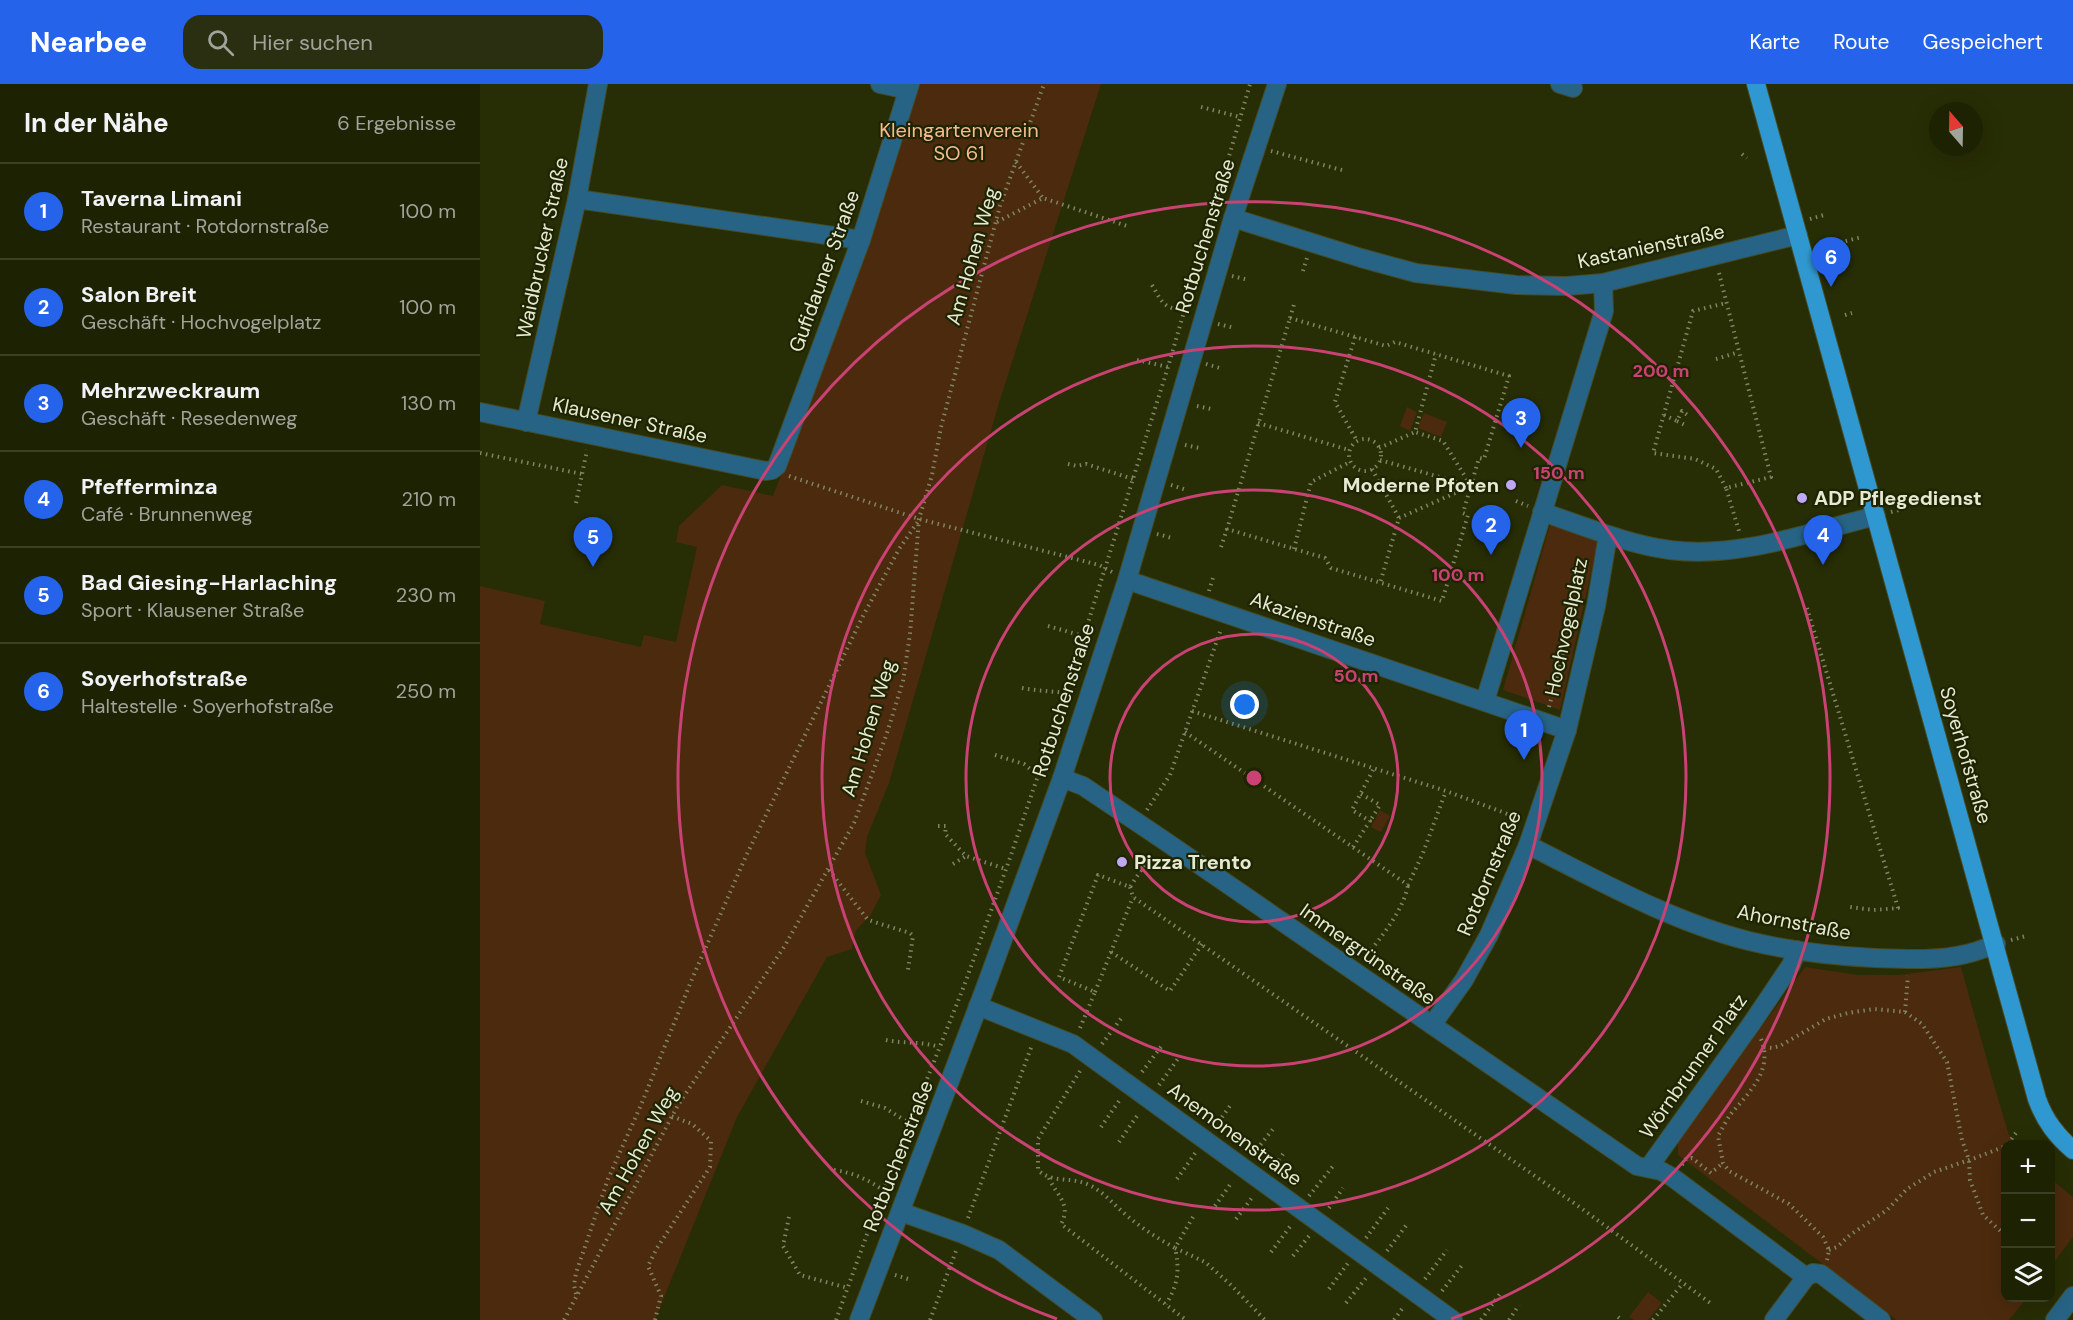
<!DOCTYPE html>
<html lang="de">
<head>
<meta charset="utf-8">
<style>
	:root { --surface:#1d2203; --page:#2a2f12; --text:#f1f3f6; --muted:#a0a49a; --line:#3b3f25; --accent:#2563eb }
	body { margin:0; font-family:"DM Sans",sans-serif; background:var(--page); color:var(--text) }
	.controls { position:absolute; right:18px; bottom:18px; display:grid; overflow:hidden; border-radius:12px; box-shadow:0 6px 24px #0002 }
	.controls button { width:54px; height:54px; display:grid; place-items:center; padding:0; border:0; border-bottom:2px solid var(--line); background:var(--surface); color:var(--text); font:30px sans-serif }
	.compass { position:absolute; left:1449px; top:18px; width:54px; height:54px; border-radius:50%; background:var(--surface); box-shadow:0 6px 24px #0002; rotate:340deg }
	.you { position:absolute; left:765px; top:621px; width:21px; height:21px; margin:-15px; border:4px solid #fff; border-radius:50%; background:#1a73e8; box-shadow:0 0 0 9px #1a73e833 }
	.badge { display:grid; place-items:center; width:39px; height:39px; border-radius:50%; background:var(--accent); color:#fff; font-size:20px; font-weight:700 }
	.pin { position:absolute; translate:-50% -50px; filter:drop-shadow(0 2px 3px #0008) }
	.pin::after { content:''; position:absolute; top:32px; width:21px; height:18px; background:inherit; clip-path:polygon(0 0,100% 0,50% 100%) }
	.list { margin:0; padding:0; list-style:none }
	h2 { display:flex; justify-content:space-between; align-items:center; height:78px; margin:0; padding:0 24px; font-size:26px }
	h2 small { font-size:20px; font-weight:400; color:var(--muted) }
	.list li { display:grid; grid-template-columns:39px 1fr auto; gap:18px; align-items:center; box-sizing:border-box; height:96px; padding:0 24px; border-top:2px solid var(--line) }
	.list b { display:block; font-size:22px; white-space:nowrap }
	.list p { margin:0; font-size:20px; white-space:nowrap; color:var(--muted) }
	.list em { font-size:20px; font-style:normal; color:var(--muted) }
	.icon { flex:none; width:33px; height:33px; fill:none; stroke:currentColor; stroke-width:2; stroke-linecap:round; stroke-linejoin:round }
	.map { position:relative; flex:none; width:1593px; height:1236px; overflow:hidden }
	header { display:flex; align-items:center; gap:36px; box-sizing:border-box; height:84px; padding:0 30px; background:var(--accent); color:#fff }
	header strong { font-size:28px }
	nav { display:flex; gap:33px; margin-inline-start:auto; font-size:21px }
	.search { width:420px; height:54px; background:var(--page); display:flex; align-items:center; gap:15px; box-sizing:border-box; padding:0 21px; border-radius:18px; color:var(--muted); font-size:22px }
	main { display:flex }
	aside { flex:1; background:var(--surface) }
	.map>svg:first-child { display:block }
</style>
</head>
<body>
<header>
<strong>Nearbee</strong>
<div class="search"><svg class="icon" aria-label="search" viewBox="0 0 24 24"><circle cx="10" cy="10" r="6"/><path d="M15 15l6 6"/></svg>Hier suchen</div>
<nav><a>Karte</a><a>Route</a><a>Gespeichert</a></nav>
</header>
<main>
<aside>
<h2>In der Nähe<small>6 Ergebnisse</small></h2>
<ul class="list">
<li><span class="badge">1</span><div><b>Taverna Limani</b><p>Restaurant · Rotdornstraße</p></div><em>100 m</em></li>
<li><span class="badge">2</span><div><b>Salon Breit</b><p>Geschäft · Hochvogelplatz</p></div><em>100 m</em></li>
<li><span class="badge">3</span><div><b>Mehrzweckraum</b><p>Geschäft · Resedenweg</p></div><em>130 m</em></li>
<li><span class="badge">4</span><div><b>Pfefferminza</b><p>Café · Brunnenweg</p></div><em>210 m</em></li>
<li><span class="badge">5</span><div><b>Bad Giesing-Harlaching</b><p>Sport · Klausener Straße</p></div><em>230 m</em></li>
<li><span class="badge">6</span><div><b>Soyerhofstraße</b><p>Haltestelle · Soyerhofstraße</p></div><em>250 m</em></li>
</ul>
</aside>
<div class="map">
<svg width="1593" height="1236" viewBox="0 0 1593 1236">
	<rect width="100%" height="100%" fill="#272d04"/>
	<g fill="#4c2a0d">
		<polygon points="440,0 621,0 519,319 409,699 387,753 385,769 401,811 390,832 376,846 372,865 347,873 257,1033 175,1236 0,1236 0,502 65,517 60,540 161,563 164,551 196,558 217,463 196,458 199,442 242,401 293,412 389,163"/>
		<polygon points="927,323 937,328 930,347 920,342"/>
		<polygon points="944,329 967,338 961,353 938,344"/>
		<polygon points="1070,441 1118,458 1080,626 1023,606"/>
		<polygon points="900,726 910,732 901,748 891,743"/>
		<polygon points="1325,883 1378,891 1419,891 1481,883 1514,1001 1529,1051 1535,1060 1526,1060 1526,1214 1547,1214 1529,1236 1417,1236 1198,1071 1198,1058"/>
		<polygon points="1571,1095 1593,1113 1593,1153 1571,1182"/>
		<polygon points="1168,1208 1182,1219 1168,1236 1154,1236 1149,1233"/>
	</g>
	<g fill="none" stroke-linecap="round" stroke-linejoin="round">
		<g stroke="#454b25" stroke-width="20">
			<g id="minor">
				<polyline points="400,0 428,6"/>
				<polyline points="1080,0 1093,4"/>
				<polyline points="97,115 381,156"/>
				<polyline points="753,134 881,174 936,189 1036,201 1087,202 1123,199 1318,151"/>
				<polyline points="0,328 286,387 292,386 297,382 381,156 430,0"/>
				<polyline points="46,338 97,115 118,0"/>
				<path d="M1062 428C1104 442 1146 460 1190 466 1260 475 1329 448 1396 432"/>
				<polyline points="647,496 1087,646"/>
				<polyline points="1005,617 1124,227 1123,199"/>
				<polyline points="582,694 603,702 682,755 1157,1082 1181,1087 1192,1093 1326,1193"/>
				<path d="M1048 761C1118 796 1192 838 1269 857 1310 867 1353 872 1395 874 1423 875 1458 877 1486 870 1496 868 1506 864 1516 860"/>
				<polyline points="498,922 593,960 973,1236"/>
				<polyline points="952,941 984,896 1009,851 1048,761 1087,646 1116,522 1128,451"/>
				<polyline points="1169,1083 1272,939 1311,881 1317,866"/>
				<polyline points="421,1128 483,1150 519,1166 613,1236"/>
				<polyline points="379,1236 504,907 582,694 647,496 753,134 797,0"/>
				<polyline points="1294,1236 1326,1193 1333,1189 1341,1190 1401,1236"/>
				<polyline points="1575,1236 1593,1212"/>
			</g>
		</g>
		<g stroke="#454b25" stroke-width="20">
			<path id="major" d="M1276 0 1557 1015C1565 1037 1576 1051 1593 1066"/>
		</g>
		<g stroke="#7f8564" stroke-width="4" stroke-dasharray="1.5 4.5" stroke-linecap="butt">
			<polyline points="721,23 760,33"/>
			<polyline points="791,67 862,86"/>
			<polyline points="1262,70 1267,74"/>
			<polyline points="536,78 563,114"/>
			<polyline points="1330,135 1344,131"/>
			<polyline points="517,138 563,114 647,142"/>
			<polyline points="1354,160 1382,153"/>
			<polyline points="1338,162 1353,158"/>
			<polyline points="823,187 827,174"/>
			<polyline points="1239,189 1291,393 1246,404 1259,447"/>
			<polyline points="752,192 769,196"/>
			<path d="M672 201C682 218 683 224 704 227"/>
			<polyline points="1365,231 1372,229"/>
			<polygon points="810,234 906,262 915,258 1029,292 1004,375 999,374 983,429 988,431 962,517 851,484 845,474 747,445"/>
			<polyline points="810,234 815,217"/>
			<polyline points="738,240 755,244"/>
			<polyline points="875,253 855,318 877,357"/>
			<polyline points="1236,275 1259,268"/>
			<polyline points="657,276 688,283"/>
			<polyline points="726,280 743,285"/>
			<polyline points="717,322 731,325"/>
			<polyline points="1184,331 1197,337 1202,327 1210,333"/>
			<polyline points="1197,337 1205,341"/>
			<polyline points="778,339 869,366"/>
			<circle cx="885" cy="371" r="16"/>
			<polyline points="705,361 719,364"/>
			<polyline points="899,364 935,348 956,270"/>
			<polyline points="0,369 102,390"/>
			<polyline points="900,376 991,402 963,357 935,348"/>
			<polyline points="588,380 597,382 606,380 653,395"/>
			<polyline points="892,385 919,434 900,499"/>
			<polyline points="309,392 439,435 619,481 632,488"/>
			<polyline points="691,401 707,406"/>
			<polyline points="1246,404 1236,385 1215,375 1173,369 1213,227 1246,219"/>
			<polyline points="1036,417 1048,422"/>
			<polyline points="96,419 107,366"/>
			<polyline points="1411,428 1426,424"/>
			<polyline points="919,434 991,402 1006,407"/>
			<polyline points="677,450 692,454"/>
			<polyline points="741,463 747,445"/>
			<polyline points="814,465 831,398 870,378"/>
			<polyline points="729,507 733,494"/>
			<polyline points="1327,524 1418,824 1394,826 1370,823"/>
			<polyline points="568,542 603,552"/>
			<path d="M542 604C557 607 571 607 586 609"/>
			<polyline points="1069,623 1087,555"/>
			<polyline points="712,627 966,707 1041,735"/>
			<polyline points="705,648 928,801 943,769 966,707"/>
			<polyline points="515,671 544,680 550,685 558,687"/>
			<polyline points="881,710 900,721 890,737"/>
			<polyline points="667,726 690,691 741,545"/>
			<polyline points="458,742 466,742 465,750 486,772 526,785"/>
			<polyline points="873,763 890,737 872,726 894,684"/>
			<polyline points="473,780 486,772"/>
			<polyline points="349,786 388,836 430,849 433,852 428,886"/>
			<polyline points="650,803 653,813 1101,1124 1233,1221"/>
			<polyline points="1531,856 1546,852"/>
			<polyline points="631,868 690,907 722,860"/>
			<path d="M884 875C900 854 923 828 928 801"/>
			<polyline points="615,908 653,813"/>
			<polyline points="1425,928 1428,892"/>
			<polyline points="600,944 615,908 579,893 618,791 650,803 673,768"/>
			<path d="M1281 955C1294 987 1268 1009 1250 1031 1246 1037 1242 1045 1238 1052L1243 1079 1249 1087 1309 1120 1343 1153 1349 1166 1347 1176"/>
			<path d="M406 956C424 960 442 957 459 963"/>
			<polyline points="622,960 643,932"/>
			<polyline points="1284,963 1292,964 1300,962 1346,935 1368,929 1394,925 1425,928 1442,940 1467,978 1482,1056 1489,1076 1490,1096 1503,1131 1526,1152"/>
			<path d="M600 987 558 1055V1086C572 1100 592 1092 609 1101 624 1108 633 1120 645 1130 660 1143 677 1154 695 1164 700 1186 698 1201 686 1220"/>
			<polyline points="662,988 683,960"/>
			<polyline points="679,1001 700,972"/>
			<polyline points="381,1017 405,1024 429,1039"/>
			<polyline points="621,1043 641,1014"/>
			<polyline points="735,1043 752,1019"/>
			<polyline points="639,1058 659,1029"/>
			<polyline points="1528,1060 1538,1046"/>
			<polyline points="773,1070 793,1045"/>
			<polyline points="1202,1081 1206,1075 1212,1074 1231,1089 1243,1079"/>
			<path d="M354 1086C374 1089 387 1095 403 1106"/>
			<polyline points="792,1086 803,1070"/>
			<path d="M569 1094C576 1111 592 1120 581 1140L706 1236"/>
			<polyline points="697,1095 716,1068"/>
			<polyline points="829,1112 853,1082"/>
			<polyline points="735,1122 752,1098"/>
			<polyline points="849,1124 863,1104"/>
			<polyline points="309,1133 303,1162 320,1191 368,1204"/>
			<polyline points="713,1133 695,1164 725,1178 751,1201 785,1236"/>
			<polyline points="488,1134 552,961"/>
			<polyline points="756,1135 774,1111"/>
			<polyline points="886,1154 908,1124"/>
			<polyline points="1349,1166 1357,1163 1370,1151 1407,1126 1427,1105 1454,1088 1495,1074 1526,1062"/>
			<polyline points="907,1167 928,1139"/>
			<polyline points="791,1168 812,1140"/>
			<polyline points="813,1172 829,1152"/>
			<polyline points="415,1191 428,1195"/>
			<polyline points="945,1195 967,1166"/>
			<polyline points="849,1205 868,1179"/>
			<polyline points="962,1207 983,1180"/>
			<polyline points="96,1210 94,1201 96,1189 128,1095 161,1021 212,895 266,772 383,532 419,465 439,436"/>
			<polyline points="866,1219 886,1194"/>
			<polyline points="1138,1233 1142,1236"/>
			<polyline points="84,1236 198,1021 304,863 374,739 407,649 423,597 430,550 439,435 452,391 461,343 520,122 564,0"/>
			<polyline points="175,1236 181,1212 168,1182 177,1164 230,1083 231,1057 212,1040 191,1032"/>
			<polyline points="356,1236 403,1106 484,902 530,774 586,609 688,283 770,0"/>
			<polyline points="450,1236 476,1167"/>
			<polyline points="914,1236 924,1222"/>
			<polyline points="1001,1236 1022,1207"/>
			<polyline points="1029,1236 1039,1221"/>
			<polyline points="1173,1236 1203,1199"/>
		</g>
		<use href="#minor" stroke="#276385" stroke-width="18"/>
		<use href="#major" stroke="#3098d1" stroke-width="18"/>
	</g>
	<g fill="none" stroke="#c94273" stroke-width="3">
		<circle cx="774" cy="694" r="144"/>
		<circle cx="774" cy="694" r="288"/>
		<circle cx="774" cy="694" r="432"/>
		<path d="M577 1235A576 576 0 1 1 971 1235"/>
	</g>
	<g fill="#bfa9f4" stroke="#1e2300" stroke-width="2">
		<circle cx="1031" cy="401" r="6"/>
		<circle cx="1322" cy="414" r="6"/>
		<circle cx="642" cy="778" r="6"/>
	</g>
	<g text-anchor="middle" stroke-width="4.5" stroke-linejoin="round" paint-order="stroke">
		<g font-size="20" fill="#f8bb8e" stroke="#1e2300">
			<text x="479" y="53">Kleingartenverein<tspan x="479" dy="23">SO 61</tspan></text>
		</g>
		<g font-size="20" fill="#e5ead3" stroke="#1e2300">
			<text transform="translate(725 152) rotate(-73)" y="7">Rotbuchenstraße</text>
			<text transform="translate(1171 162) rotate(-12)" y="7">Kastanienstraße</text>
			<text transform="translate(62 164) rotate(-78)" y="7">Waidbrucker Straße</text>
			<text transform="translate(492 172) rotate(-74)" y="7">Am Hohen Weg</text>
			<text transform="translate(344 187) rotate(-70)" y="7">Gufidauner Straße</text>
			<text transform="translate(150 336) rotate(12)" y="7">Klausener Straße</text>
			<text transform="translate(833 535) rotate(19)" y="7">Akazienstraße</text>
			<text transform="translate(1086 543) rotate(-78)" y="7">Hochvogelplatz</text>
			<text transform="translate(583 616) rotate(-72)" y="7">Rotbuchenstraße</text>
			<text transform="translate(388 644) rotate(-73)" y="7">Am Hohen Weg</text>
			<text transform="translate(1486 671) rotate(74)" y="7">Soyerhofstraße</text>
			<text transform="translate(1009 789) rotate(-67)" y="7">Rotdornstraße</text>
			<text transform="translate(1314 838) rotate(11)" y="7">Ahornstraße</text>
			<text transform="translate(888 870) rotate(35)" y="7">Immergrünstraße</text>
			<text transform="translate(1213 982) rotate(-55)" y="7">Wörnbrunner Platz</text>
			<text transform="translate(755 1050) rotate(36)" y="7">Anemonenstraße</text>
			<text transform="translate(158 1066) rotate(-61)" y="7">Am Hohen Weg</text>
			<text transform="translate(418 1072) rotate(-69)" y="7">Rotbuchenstraße</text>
		</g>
		<g font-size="20" font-weight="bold" fill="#e5ead3" stroke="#1e2300" text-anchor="start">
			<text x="1019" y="408" text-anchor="end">Moderne Pfoten</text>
			<text x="1334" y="421">ADP Pflegedienst</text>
			<text x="654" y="785">Pizza Trento</text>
		</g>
	</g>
	<circle cx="774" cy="694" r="9" fill="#c94273" stroke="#1e2300" stroke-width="3"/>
	<g font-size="18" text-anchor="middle" font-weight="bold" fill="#c94273" stroke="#1e2300" stroke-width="4.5" stroke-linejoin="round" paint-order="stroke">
		<text x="1181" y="293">200 m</text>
		<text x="1079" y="395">150 m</text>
		<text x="978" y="497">100 m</text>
		<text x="876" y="598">50 m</text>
	</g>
</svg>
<div class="controls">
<button>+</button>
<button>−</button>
<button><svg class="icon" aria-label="layers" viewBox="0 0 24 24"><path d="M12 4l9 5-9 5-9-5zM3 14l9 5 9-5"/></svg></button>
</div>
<svg class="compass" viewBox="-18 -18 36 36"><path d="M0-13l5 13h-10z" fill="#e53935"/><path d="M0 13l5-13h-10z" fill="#a0a49a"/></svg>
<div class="you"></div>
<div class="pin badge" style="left:1044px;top:676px">1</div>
<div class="pin badge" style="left:1011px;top:471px">2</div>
<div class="pin badge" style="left:1041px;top:364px">3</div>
<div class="pin badge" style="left:1343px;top:481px">4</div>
<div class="pin badge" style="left:113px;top:483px">5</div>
<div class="pin badge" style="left:1351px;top:203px">6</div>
</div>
</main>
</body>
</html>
